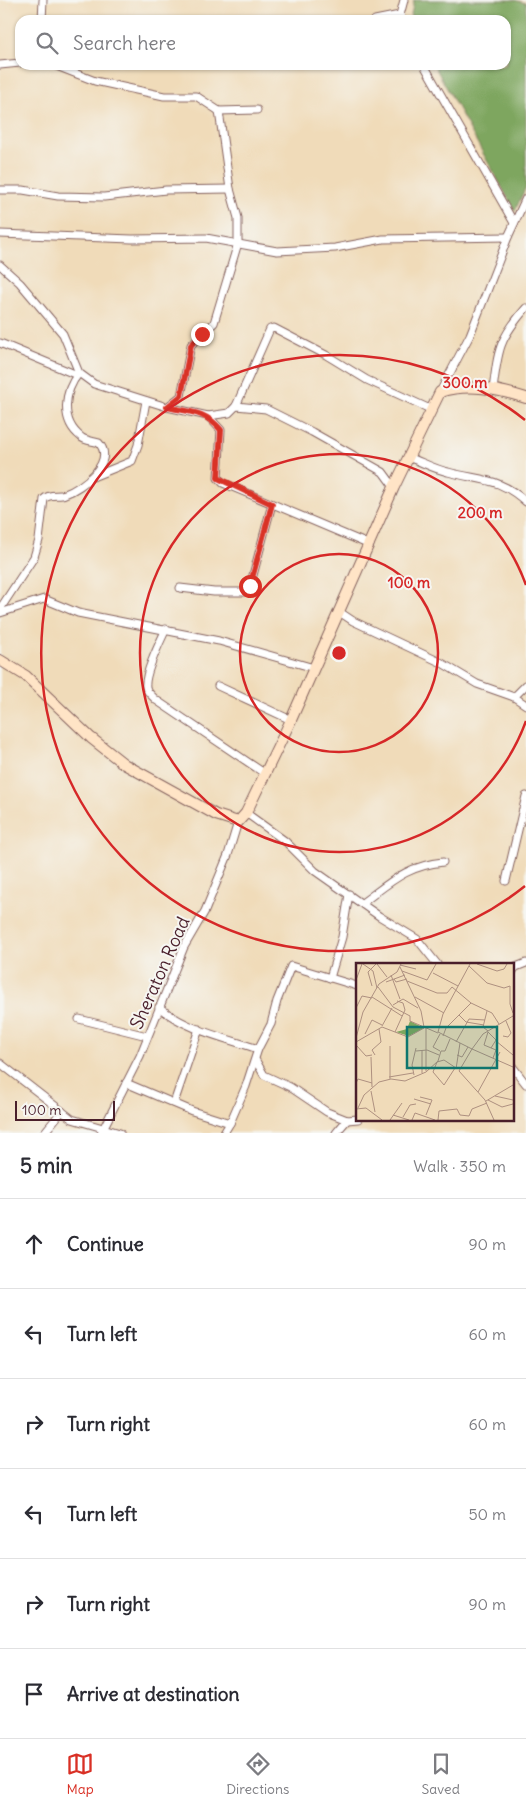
<!DOCTYPE html>
<html lang="en">
<head>
<meta charset="utf-8">
<style>
	:root { --surface:#fff; --page:#f7f7f7; --text:#2b2b33; --muted:#7c7c81; --line:#e1e1e2; --accent:#d93025 }
	body { margin:0; font-family:Delius,sans-serif; background:var(--page); color:var(--text) }
	.scale { position:absolute; left:15px; bottom:12px; width:100px; box-sizing:border-box; padding-left:5px; border:2px solid #4a1f2b; border-top:0; font-size:14px; line-height:18px; white-space:nowrap; color:#4a1f2b; -webkit-text-stroke:4px #f6f6f2; paint-order:stroke }
	.stop { position:absolute; width:15px; height:15px; margin:-11px; border:4px solid #d93025; border-radius:50%; background:#fff }
	.stop.end { background:#d93025; border-color:#fff; box-shadow:0 1px 5px #0008 }
	.list { margin:0; padding:0; list-style:none }
	h2 { display:flex; justify-content:space-between; align-items:center; height:65px; margin:0; padding:0 20px; font-size:21px }
	h2 small { font-size:16px; font-weight:400; color:var(--muted) }
	.list li { display:grid; grid-template-columns:32px 1fr auto; gap:15px; align-items:center; box-sizing:border-box; height:90px; padding:0 20px; border-top:1px solid var(--line) }
	.list b { display:block; font-size:19px; white-space:nowrap }
	.list em { font-size:16px; font-style:normal; color:var(--muted) }
	.icon { flex:none; width:28px; height:28px; fill:none; stroke:currentColor; stroke-width:2; stroke-linecap:round; stroke-linejoin:round }
	.map { position:relative; flex:none; width:526px; height:1133px; overflow:hidden }
	.search { position:absolute; background:var(--surface); box-shadow:0 1px 4px #0004; left:15px; right:15px; top:15px; height:55px; display:flex; align-items:center; gap:12px; box-sizing:border-box; padding:0 18px; border-radius:15px; color:var(--muted); font-size:19px }
	.sheet { height:605px; background:var(--surface) }
	nav { display:flex; justify-content:space-around; align-items:center; box-sizing:border-box; height:70px; border-top:1px solid var(--line); background:var(--surface); font-size:14px; color:var(--muted) }
	nav a { display:grid; justify-items:center; gap:2px }
	nav .on { color:var(--accent) }
	.map>svg:first-child { display:block }
</style>
</head>
<body>
<div class="map">
<svg width="526" height="1133" viewBox="0 0 526 1133">
	<rect width="100%" height="100%" fill="#f6f6f2"/>
	<filter id="ink" filterUnits="userSpaceOnUse"><feTurbulence type="fractalNoise" baseFrequency=".02" numOctaves="2"/><feDisplacementMap in="SourceGraphic" scale="10" xChannelSelector="R" yChannelSelector="G"/><feConvolveMatrix kernelMatrix="1 2 1 2 8 2 1 2 1" color-interpolation-filters="sRGB"/></filter>
	<filter id="wash" filterUnits="userSpaceOnUse"><feTurbulence type="fractalNoise" baseFrequency=".0096" numOctaves="4" result="noise"/><feDisplacementMap in="SourceGraphic" scale="20" xChannelSelector="R" yChannelSelector="G"/><feGaussianBlur stdDeviation="1.12" result="paint"/><feColorMatrix in="noise" values="0 0 0 0 0 0 0 0 0 0 0 0 0 0 0 0 0 1.4 0 .05"/><feComposite in="paint" operator="in"/></filter>
	<g filter="url(#wash)">
		<rect width="100%" height="100%" fill="#f0dbb9"/>
		<polygon fill="#7ea65e" stroke="#646244" points="414,0 514,0 526,3 526,187 515,211 434,65 506,65 506,20 410,20"/>
	</g>
	<g filter="url(#ink)">
		<g fill="none" stroke-linecap="round" stroke-linejoin="round">
			<g stroke="#84615d" stroke-width="9">
				<g id="street">
					<polyline points="42,20 43,0"/>
					<polyline points="375,20 400,15"/>
					<polyline points="402,20 400,15 404,0"/>
					<polyline points="0,65 20,63"/>
					<polyline points="54,65 95,81 164,96 196,96 219,111 257,110"/>
					<polyline points="424,65 514,223"/>
					<polyline points="0,190 23,190 58,196 104,197 166,190 230,189"/>
					<polyline points="0,234 132,239 206,238 277,251 335,248 383,239 508,237"/>
					<polyline points="0,265 20,283 63,334 79,373 94,384 167,407 208,416 221,430 218,478 223,483 370,545"/>
					<polyline points="0,343 77,375"/>
					<path d="M493 390C498 349 499 339 526 308"/>
					<polyline points="440,392 470,335 508,237 526,198"/>
					<polyline points="236,406 266,409 312,432 383,472 394,487"/>
					<polyline points="167,407 181,396 191,345 214,323 238,243 238,218 230,189 219,111"/>
					<polyline points="208,416 229,413 236,406 270,329 274,328 326,355 367,380 430,409"/>
					<path d="M408 457C422 462 434 469 448 472 481 481 499 477 526 502"/>
					<polyline points="90,478 132,461 138,445 146,401"/>
					<polyline points="180,588 214,592 245,592 252,579 272,504"/>
					<path d="M0 609 34 557 39 540 44 499C50 493 58 497 65 494 82 488 116 462 99 443 94 441 85 441 81 437 60 421 64 391 79 373"/>
					<polyline points="338,611 353,621 442,663 477,684 514,697 526,705"/>
					<polyline points="0,613 44,599 78,613 219,641 314,668"/>
					<path d="M166 629C160 642 144 674 146 687 147 693 153 696 156 700L264 773"/>
					<polyline points="218,686 291,720"/>
					<polyline points="514,697 526,685"/>
					<polyline points="246,813 285,841 315,871 379,916 417,939 437,964"/>
					<polyline points="506,881 526,796"/>
					<path d="M362 903C391 882 406 866 443 862"/>
					<polyline points="512,972 516,967 526,963"/>
					<polyline points="330,978 342,937 349,894"/>
					<path d="M159 1007C186 1030 226 1038 258 1049"/>
					<polyline points="79,1019 147,1036"/>
					<polyline points="256,1061 264,1075 290,1087 327,1112 347,1120 358,1119"/>
					<polyline points="0,1063 72,1119 120,1133"/>
					<polyline points="512,1066 526,1084"/>
					<polyline points="126,1083 192,1111 230,1123 246,1086 258,1049 271,1024 277,1001 291,966 357,986"/>
					<polyline points="174,1103 199,1029"/>
					<polyline points="44,1133 62,1111"/>
					<polyline points="101,1133 140,1056 184,947 205,911 228,855 238,822"/>
					<polyline points="224,1133 230,1123"/>
					<polyline points="336,1133 347,1120"/>
				</g>
			</g>
			<g stroke="#84615d" stroke-width="12">
				<path id="secondary" d="M0 660 26 676 91 738 124 764 216 815 238 822 246 813 291 720 394 487 440 392C468 383 498 389 526 398"/>
			</g>
			<use href="#street" stroke="#fff" stroke-width="7"/>
			<use href="#secondary" stroke="#ffe4c6" stroke-width="10"/>
		</g>
	</g>
	<g fill="none" stroke-linecap="round" stroke-linejoin="round" filter="url(#ink)">
		<path stroke="#d93025" stroke-width="6" d="M202 334 191 345 181 396 167 407C190 412 205 411 221 430L218 478 272 504 250 586"/>
	</g>
	<g fill="none" stroke="#d62828" stroke-width="2.5">
		<circle cx="339" cy="653" r="99"/>
		<path d="M526 721A199 199 0 1 1 526 585"/>
		<path d="M525 886A298 298 0 1 1 525 420"/>
	</g>
	<g text-anchor="middle" stroke-width="4" stroke-linejoin="round" paint-order="stroke">
		<g font-size="18" fill="#4a1f2b" stroke="#f6f6f2">
			<text transform="translate(160 973) rotate(-66)" y="6">Sheraton Road</text>
		</g>
	</g>
	<g transform="translate(356 963)">
		<rect width="158" height="158" fill="#f0dbb9"/>
		<path d="M54 58 68 65 53 73 40 69 51 66Z" fill="#7ea65e"/>
		<path fill="none" stroke="#ae9080" stroke-width="1" d="M7 1 17 8 21 25M21 1 31 14M114 1 87 51 82 69 116 86 103 108 129 137 138 157M121 1 141 8 148 6 151 1M44 2 60 6M113 3 131 20 148 25 154 23V41L157 50M44 4 65 48 68 64M46 8 71 17 80 1M77 10 102 23M35 12 44 36M38 16 40 19 51 16M0 17 6 1M51 18 81 30H91L96 24 115 40 136 50 143 61M30 19 49 12M16 23 12 9 20 1M22 24 37 44 54 53V58L82 70M16 34 46 53M59 34 88 50M37 42 47 36 62 45M0 45 6 33 16 35M131 48 127 64 132 68M103 52 110 59 128 62M26 63 36 45M39 69 49 47 47 40 41 38M132 69 128 82 140 87 137 95M132 69 140 77 135 85M9 71 16 57 26 62M84 71 77 84 84 88M87 73 90 65 115 40M147 73 152 74 155 70 150 58M0 75 7 49 23 21 41 9 45 1M140 78 157 92M0 79 26 64 52 74 68 65M100 79 113 56 129 57M0 82 10 93 16 92M116 86 127 71 157 53M116 86 157 104M60 88 71 87 83 92M19 92 16 87 25 79 23 66M101 92 106 94 112 84M15 94 16 124M81 99 77 109 88 122 99 105M81 99 88 97 100 105M100 106 104 80M70 108V65M66 110V87M58 112 56 102 60 85M33 114 57 110M34 116V83M0 120 2 116 16 120M15 128 19 149M122 129 144 89M139 133 157 137M64 134 76 137 70 152M58 136 75 141M132 137 146 144 157 141M130 138 157 122M2 145 8 132 23 119 35 116 49 118 70 109 82 98 85 88H89L94 76M0 146 10 145 26 157M37 152 53 157M47 154 54 142 60 141M34 157 46 140M56 157 59 150 79 157M82 157 83 148 101 146 104 152 113 153 116 146 131 140"/>
		<path fill="#0f766e" fill-opacity="0.15" stroke="#0f766e" stroke-width="2.5" d="M51 64H141V105H51Z"/>
		<rect width="158" height="158" fill="none" stroke="#4a1f2b" stroke-width="2.5"/>
	</g>
	<circle cx="339" cy="653" r="8" fill="#d62828" stroke="#f6f6f2" stroke-width="2.5"/>
	<g font-size="15" text-anchor="middle" font-weight="bold" fill="#d62828" stroke="#f6f6f2" stroke-width="4" stroke-linejoin="round" paint-order="stroke">
		<text x="465" y="388">300 m</text>
		<text x="480" y="518">200 m</text>
		<text x="409" y="588">100 m</text>
	</g>
</svg>
<div class="scale">100 m</div>
<div class="stop" style="left:250px;top:586px"></div>
<div class="stop end" style="left:202px;top:334px"></div>
<div class="search"><svg class="icon" aria-label="search" viewBox="0 0 24 24"><circle cx="10" cy="10" r="6"/><path d="M15 15l6 6"/></svg>Search here</div>
</div>
<section class="sheet">
<h2>5 min<small>Walk · 350 m</small></h2>
<ul class="list">
<li><svg class="icon" aria-label="ahead" viewBox="0 0 24 24"><path d="M12 20V5M6 11l6-6 6 6"/></svg><div><b>Continue</b></div><em>90 m</em></li>
<li><svg class="icon" aria-label="left" viewBox="0 0 24 24"><path d="M17 20v-9H6M10 6l-5 5 5 5"/></svg><div><b>Turn left</b></div><em>60 m</em></li>
<li><svg class="icon" aria-label="right" viewBox="0 0 24 24"><path d="M7 20v-9h11M14 6l5 5-5 5"/></svg><div><b>Turn right</b></div><em>60 m</em></li>
<li><svg class="icon" aria-label="left" viewBox="0 0 24 24"><path d="M17 20v-9H6M10 6l-5 5 5 5"/></svg><div><b>Turn left</b></div><em>50 m</em></li>
<li><svg class="icon" aria-label="right" viewBox="0 0 24 24"><path d="M7 20v-9h11M14 6l5 5-5 5"/></svg><div><b>Turn right</b></div><em>90 m</em></li>
<li><svg class="icon" aria-label="arrive" viewBox="0 0 24 24"><path d="M6 21V4h12l-3 4 3 4H6"/></svg><div><b>Arrive at destination</b></div></li>
</ul>
</section>
<nav>
<a class="on"><svg class="icon" aria-label="map" viewBox="0 0 24 24"><path d="M3 6l6-2 6 2 6-2v14l-6 2-6-2-6 2zM9 4v14M15 6v14"/></svg>Map</a>
<a><svg class="icon" aria-label="directions" viewBox="0 0 24 24"><path d="M12 3l9 9-9 9-9-9zM9 14v-3h6M13 9l2 2-2 2"/></svg>Directions</a>
<a><svg class="icon" aria-label="saved" viewBox="0 0 24 24"><path d="M7 4h10v16l-5-4-5 4z"/></svg>Saved</a>
</nav>
</body>
</html>
